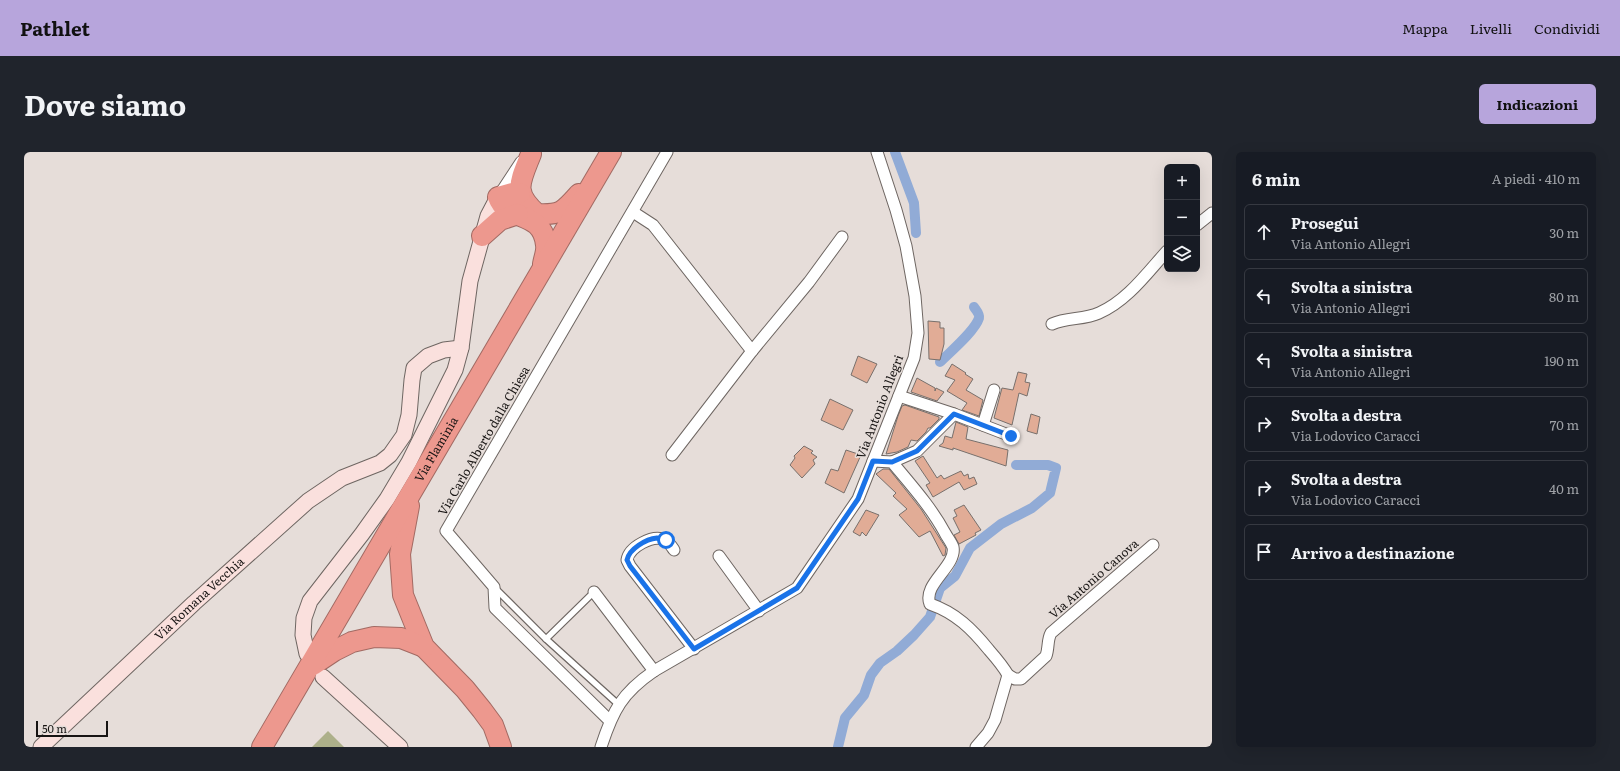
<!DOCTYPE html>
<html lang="it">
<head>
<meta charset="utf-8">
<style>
	:root { --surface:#171b24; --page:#20242c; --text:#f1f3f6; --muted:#9ea1a6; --line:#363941; --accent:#b7a5dc }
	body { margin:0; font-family:Literata,serif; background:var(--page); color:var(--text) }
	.controls { position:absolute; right:12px; top:12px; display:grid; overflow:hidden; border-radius:6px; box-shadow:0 4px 16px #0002 }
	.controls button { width:36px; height:36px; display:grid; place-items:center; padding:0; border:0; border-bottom:1px solid var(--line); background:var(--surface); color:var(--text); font:20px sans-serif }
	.scale { position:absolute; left:12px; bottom:10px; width:72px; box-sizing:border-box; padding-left:4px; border:2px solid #171413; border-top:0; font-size:11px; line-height:14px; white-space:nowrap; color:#171413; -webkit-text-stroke:3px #e6ddd9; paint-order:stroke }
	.stop { position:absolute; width:12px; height:12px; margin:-9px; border:3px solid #1a73e8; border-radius:50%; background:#fff }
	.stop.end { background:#1a73e8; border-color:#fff; box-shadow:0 1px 4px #0008 }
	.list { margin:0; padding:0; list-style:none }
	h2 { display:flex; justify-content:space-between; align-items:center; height:52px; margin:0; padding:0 16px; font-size:17px }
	h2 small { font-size:13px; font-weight:400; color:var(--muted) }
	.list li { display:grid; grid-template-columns:26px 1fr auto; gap:12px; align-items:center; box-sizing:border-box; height:56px; margin:0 8px 8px; padding:0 8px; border:1px solid var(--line); border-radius:6px }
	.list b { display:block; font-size:15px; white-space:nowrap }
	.list p { margin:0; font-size:13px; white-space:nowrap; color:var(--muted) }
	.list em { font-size:13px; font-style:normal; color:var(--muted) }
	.icon { flex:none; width:22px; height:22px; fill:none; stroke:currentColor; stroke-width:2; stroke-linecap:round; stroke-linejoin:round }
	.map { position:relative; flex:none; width:1188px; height:595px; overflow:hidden; border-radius:6px }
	header { display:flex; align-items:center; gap:24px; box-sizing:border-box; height:56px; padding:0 20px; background:var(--accent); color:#111 }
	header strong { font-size:19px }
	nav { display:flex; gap:22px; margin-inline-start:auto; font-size:14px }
	.intro { display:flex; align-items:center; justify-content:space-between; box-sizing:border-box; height:96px; padding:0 24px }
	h1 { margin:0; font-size:28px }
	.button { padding:10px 18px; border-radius:6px; background:var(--accent); color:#111; font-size:14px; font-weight:700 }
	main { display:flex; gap:24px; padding:0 24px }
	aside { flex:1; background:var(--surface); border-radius:6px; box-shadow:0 4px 16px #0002 }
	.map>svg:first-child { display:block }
</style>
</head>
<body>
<header>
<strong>Pathlet</strong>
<nav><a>Mappa</a><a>Livelli</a><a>Condividi</a></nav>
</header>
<div class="intro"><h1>Dove siamo</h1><a class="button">Indicazioni</a></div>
<main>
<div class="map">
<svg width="1188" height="595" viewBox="0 0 1188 595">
	<rect width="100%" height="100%" fill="#e6ddd9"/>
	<polygon fill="#adb08a" points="304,579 320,595 288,595"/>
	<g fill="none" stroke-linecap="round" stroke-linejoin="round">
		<g stroke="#91abd6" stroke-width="10">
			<polyline points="871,0 890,51 892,81"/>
			<path d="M916 210C926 200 951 179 955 166 956 162 952 158 950 155"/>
			<polyline points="814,595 821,566 840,543 847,523 856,511 873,499 890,483 906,465 916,436 931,424 946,396 977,372 1008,356 1026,341 1032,316 1024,313 992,313"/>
		</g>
	</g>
	<g fill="#e1ac96" stroke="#78706c">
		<polygon points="904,169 916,170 916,176 920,176 920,192 916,208 905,207"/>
		<polygon points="834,204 853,212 843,231 827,223"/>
		<polygon points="928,212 942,221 941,222 949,227 942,238 959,248 955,264 938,258 943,251 923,239 931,228 921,224"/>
		<polygon points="994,220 1003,222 1001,230 1006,231 1003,244 995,241 988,273 970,266 978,236 989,238"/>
		<polygon points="893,226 911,236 911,239 912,236 920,240 913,249 887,240"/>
		<polygon points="806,247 829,258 819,278 797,268"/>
		<polygon points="881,253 915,265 915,267 906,276 904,276 902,280 893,289 887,288 884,295 873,300 862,302 874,264 878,254"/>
		<polygon points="1007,262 1016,265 1013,282 1003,279"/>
		<polygon points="932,270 944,275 942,287 984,298 982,314 929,296 929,298 915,294 919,291 921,284 928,286"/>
		<polygon points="780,294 789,299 787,301 793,305 789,308 791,312 778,326 766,313 771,306 770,304"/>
		<polygon points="822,298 837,303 820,341 801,331 807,317 814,319"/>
		<polygon points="899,304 913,326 917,323 920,327 937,319 940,324 944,322 945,327 950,325 953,332 940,338 935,330 909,345 902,333 906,331 891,309"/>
		<polygon points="859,317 865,317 897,357 922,396 921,403 919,404 906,379 895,385 875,363 883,357 869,344 872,341 852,322"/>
		<polygon points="940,353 957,378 951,381 952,383 935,392 930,383 936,380 929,366 933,364 930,358"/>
		<polygon points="842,358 855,363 842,384 838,380 836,384 829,380"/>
	</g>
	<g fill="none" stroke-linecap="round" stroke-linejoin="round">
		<g stroke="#6e6662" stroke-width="8">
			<g id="lane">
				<polyline points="472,437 522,487 595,553"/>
				<polyline points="522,487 570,440"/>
			</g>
		</g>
		<g stroke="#6e6662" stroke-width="13">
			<g id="street">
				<polyline points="474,45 497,10"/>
				<polyline points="609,60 629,73 728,199"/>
				<polyline points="1173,73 1188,61"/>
				<path d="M1028 172C1043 165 1060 168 1075 161 1103 149 1123 121 1143 99"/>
				<polyline points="875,244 930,262 987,284"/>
				<polyline points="959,273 970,238"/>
				<polyline points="648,303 728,199 785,130 818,85"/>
				<path d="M849 309 868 310C887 333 907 355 921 381 923 385 927 390 929 395 933 414 898 432 906 452 932 461 948 477 965 498 972 506 979 514 984 523L971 568 964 581 952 595"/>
				<polyline points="868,310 893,299 930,262"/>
				<path d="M650 398C648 395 645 390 641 388 629 382 605 395 603 408L606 414 670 497"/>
				<polyline points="695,404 735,459"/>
				<polyline points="570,440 630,519"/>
				<path d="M984 523 991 527H997L1022 504C1025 496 1023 488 1027 481L1129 393"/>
				<polyline points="586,569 471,456 470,435 422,379 643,0"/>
				<path d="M577 595C589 558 598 541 630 519L773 436 834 347 890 206 894 181 891 144 882 94 872 58 853 0"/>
			</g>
		</g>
		<g stroke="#6e6662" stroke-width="17">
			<g id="secondary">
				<polyline points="283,502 279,483 280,466 286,449 338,382 363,347 385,310 431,218 437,196 446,129 464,64 474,45"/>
				<polyline points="299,525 376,595"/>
				<path id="s1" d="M17 595 170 451 284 349 318 326 356 311 366 303 380 283 385 263 388 228 390 216 404 204 420 198 437 196"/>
			</g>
		</g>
		<g stroke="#a26a63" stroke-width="22">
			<g id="highway">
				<path d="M507 2C496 30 488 40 513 62 537 63 539 60 555 42"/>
				<path d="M496 41H488L474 45C483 71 518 57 522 93 523 99 520 106 519 112"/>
				<polyline points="458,84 476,68 494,62"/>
				<polyline points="385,354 376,402 379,443 400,495 441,537 458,558 469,573 477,595"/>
				<polyline points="289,513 310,499 328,490 350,485 377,486 400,495"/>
				<path id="s2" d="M238 595 587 0"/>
			</g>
		</g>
		<use href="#lane" stroke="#fff" stroke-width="5.5"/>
		<use href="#street" stroke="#fff" stroke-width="11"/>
		<use href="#secondary" stroke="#fae0dd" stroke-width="15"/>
		<use href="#highway" stroke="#ed988e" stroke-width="20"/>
	</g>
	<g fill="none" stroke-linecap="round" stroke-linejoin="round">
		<path stroke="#1a73e8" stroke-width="5" d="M642 388C639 388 636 386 633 386 622 387 605 397 603 408L606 414 670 497 773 436 834 347 849 309 868 310 893 299 930 262 987 284"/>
	</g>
	<g text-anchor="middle" stroke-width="3" stroke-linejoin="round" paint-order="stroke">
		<g font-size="12" fill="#171413" stroke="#e6ddd9">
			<text transform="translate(856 255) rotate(-69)" y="4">Via Antonio Allegri</text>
			<text transform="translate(460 289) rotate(-60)" y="4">Via Carlo Alberto dalla Chiesa</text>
			<text dy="4" stroke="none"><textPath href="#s2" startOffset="345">Via Flaminia</textPath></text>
			<text transform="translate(1070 427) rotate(-41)" y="4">Via Antonio Canova</text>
			<text dy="4" stroke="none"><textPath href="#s1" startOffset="217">Via Romana Vecchia</textPath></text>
		</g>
	</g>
</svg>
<div class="controls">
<button>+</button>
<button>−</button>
<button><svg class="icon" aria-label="layers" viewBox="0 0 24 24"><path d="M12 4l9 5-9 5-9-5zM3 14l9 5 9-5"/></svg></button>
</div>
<div class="scale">50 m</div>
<div class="stop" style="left:642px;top:388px"></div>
<div class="stop end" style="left:987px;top:284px"></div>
</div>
<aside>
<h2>6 min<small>A piedi · 410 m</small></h2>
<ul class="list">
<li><svg class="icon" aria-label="ahead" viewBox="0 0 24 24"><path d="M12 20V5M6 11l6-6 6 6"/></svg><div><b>Prosegui</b><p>Via Antonio Allegri</p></div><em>30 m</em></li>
<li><svg class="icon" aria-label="left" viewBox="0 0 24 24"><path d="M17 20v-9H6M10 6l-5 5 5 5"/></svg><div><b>Svolta a sinistra</b><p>Via Antonio Allegri</p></div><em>80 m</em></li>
<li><svg class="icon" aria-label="left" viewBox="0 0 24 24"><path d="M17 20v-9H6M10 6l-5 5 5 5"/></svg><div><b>Svolta a sinistra</b><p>Via Antonio Allegri</p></div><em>190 m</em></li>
<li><svg class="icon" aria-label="right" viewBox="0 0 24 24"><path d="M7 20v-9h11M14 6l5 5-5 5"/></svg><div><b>Svolta a destra</b><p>Via Lodovico Caracci</p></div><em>70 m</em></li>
<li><svg class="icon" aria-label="right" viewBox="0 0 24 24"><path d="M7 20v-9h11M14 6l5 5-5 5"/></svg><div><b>Svolta a destra</b><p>Via Lodovico Caracci</p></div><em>40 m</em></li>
<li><svg class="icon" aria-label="arrive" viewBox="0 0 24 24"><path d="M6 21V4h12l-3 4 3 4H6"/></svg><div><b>Arrivo a destinazione</b></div></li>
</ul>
</aside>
</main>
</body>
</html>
